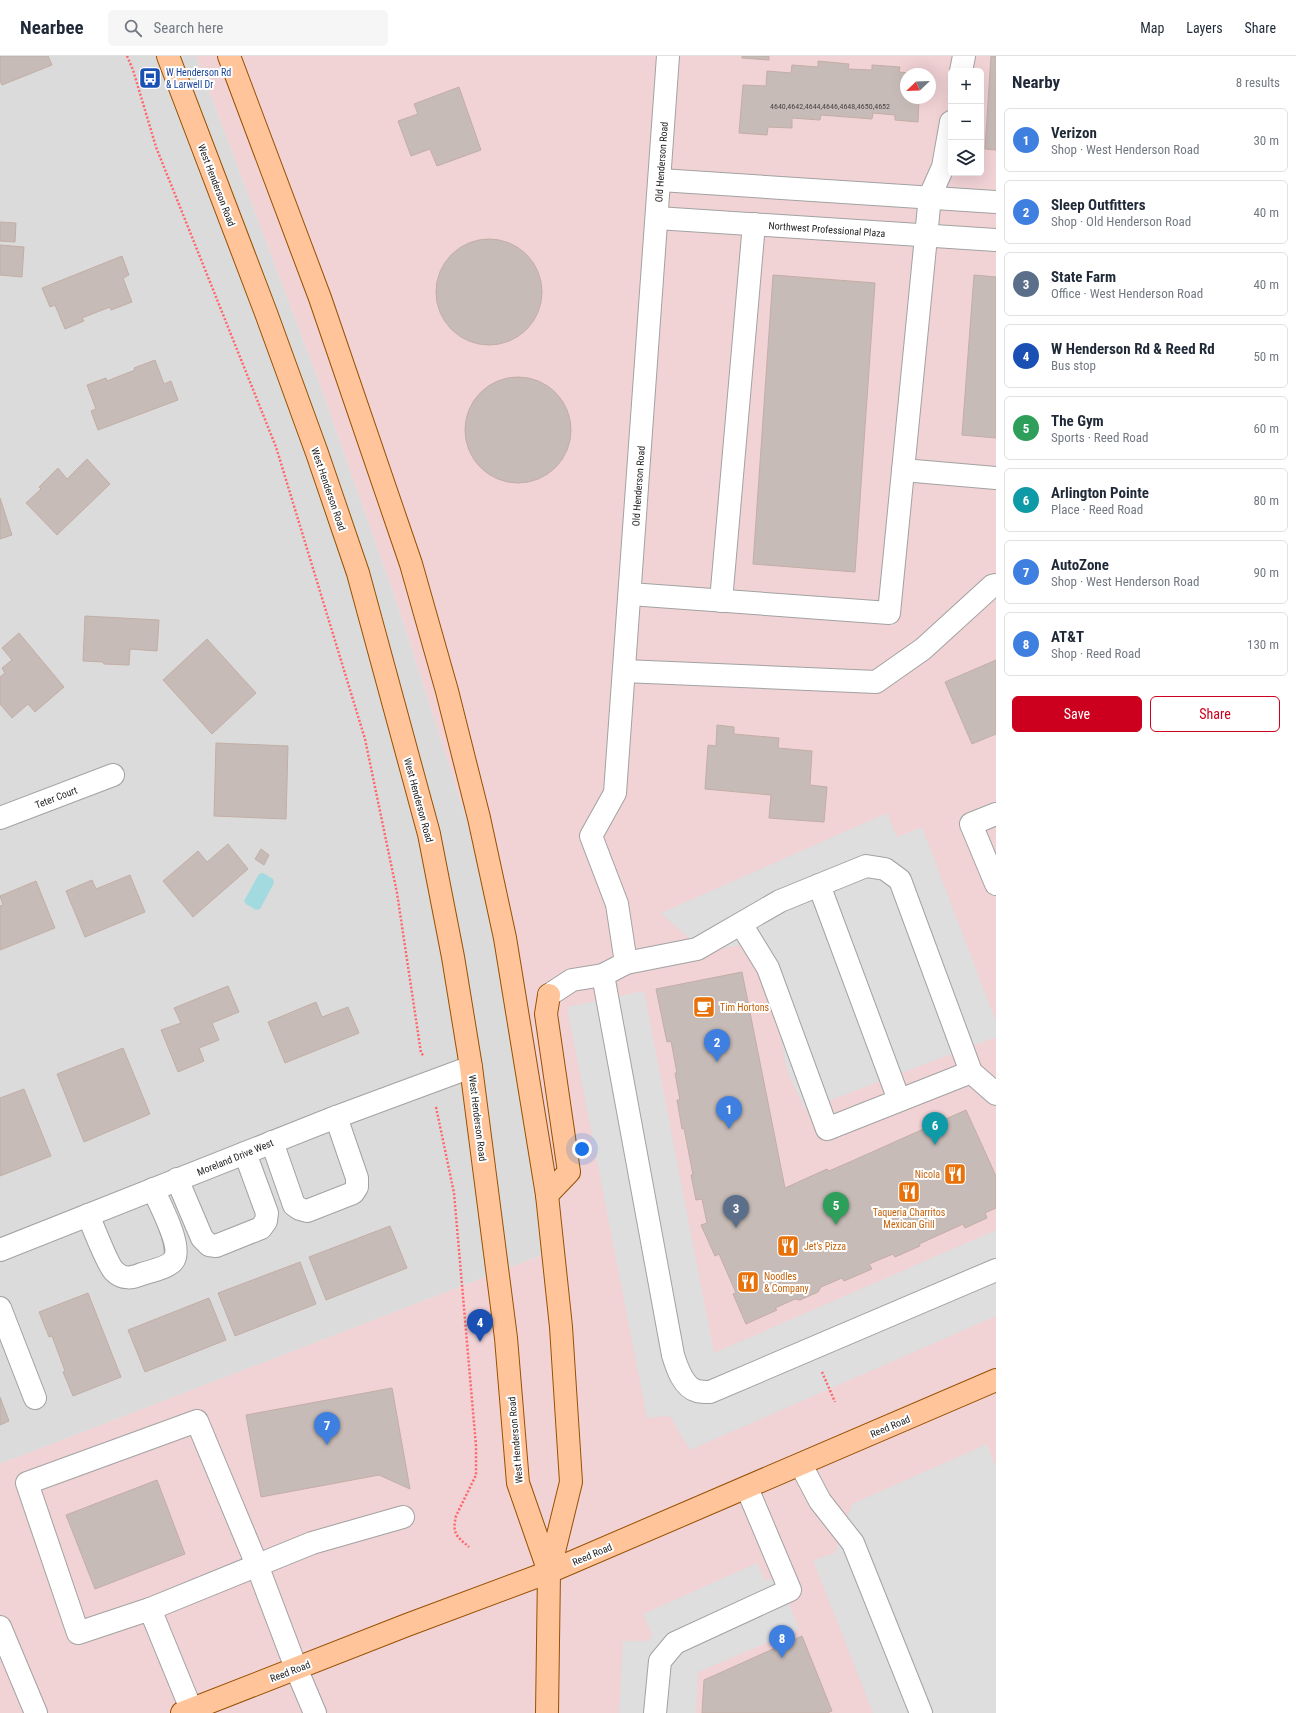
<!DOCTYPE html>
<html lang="en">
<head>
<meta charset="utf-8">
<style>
	:root { --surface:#fff; --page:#f6f6f7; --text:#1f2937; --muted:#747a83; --line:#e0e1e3; --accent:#cc001e }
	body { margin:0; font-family:"Roboto Condensed",sans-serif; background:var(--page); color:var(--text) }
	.controls { position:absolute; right:12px; top:12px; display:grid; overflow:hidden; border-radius:6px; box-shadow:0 4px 16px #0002 }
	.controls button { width:36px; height:36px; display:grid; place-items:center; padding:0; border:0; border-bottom:1px solid var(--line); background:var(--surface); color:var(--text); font:20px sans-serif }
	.compass { position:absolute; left:900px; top:12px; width:36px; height:36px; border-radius:50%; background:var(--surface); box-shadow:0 4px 16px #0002; rotate:247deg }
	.you { position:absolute; left:582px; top:1093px; width:14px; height:14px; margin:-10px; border:3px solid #fff; border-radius:50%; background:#1a73e8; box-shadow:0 0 0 6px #1a73e833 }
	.badge { display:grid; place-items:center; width:26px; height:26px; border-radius:50%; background:var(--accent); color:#fff; font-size:13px; font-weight:700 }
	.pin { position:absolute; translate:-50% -33px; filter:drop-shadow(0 1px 2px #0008) }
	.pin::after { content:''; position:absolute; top:21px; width:14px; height:12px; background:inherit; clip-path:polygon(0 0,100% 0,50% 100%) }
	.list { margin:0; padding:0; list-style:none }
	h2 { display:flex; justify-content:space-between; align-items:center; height:52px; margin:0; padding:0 16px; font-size:17px }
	h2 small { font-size:13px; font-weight:400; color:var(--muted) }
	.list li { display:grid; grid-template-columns:26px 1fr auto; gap:12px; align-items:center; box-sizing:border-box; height:64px; margin:0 8px 8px; padding:0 8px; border:1px solid var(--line); border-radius:6px }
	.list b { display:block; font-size:15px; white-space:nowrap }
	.list p { margin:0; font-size:13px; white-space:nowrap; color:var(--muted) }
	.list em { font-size:13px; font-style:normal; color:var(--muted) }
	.actions { display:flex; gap:8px; padding:12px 16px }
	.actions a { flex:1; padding:9px 0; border:1px solid var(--accent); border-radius:6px; text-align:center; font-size:14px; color:var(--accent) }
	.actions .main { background:var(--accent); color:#fff }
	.icon { flex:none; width:22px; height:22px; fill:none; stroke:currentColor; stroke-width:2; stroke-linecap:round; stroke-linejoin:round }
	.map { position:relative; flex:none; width:996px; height:1657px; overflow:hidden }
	header { display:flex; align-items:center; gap:24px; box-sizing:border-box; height:56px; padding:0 20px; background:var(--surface); border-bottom:1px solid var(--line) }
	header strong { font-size:19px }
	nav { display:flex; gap:22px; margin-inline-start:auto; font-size:14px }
	.search { width:280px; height:36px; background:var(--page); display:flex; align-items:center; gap:10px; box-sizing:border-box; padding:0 14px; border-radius:6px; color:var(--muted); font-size:15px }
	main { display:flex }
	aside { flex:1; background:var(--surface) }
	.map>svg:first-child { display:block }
</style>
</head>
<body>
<header>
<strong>Nearbee</strong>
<div class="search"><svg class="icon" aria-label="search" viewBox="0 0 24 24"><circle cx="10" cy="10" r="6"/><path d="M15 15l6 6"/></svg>Search here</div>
<nav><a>Map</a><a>Layers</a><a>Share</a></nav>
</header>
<main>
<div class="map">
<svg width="996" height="1657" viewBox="0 0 996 1657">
	<rect width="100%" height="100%" fill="#efeae4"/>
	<polygon fill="#dcdbdb" points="0,0 196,0 320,328 399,553 505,882 545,1198 0,1408"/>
	<path fill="#f1d2d5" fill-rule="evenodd" d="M196 0H996V1657H0V1408L545 1198 505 882 399 553 320 328ZM951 15H981V117H951ZM906 18H930V42H906Z"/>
	<g fill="#dedede">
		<polygon points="887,757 897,781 922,771 996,966 996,981 805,1054 787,1015 761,885 704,896 661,857"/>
		<polygon points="644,935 714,1297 996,1174 996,1260 690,1394 670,1360 647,1362 567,951"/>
		<polygon points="987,1388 996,1412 996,1657 873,1657 813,1504 835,1497 852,1448"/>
		<polygon points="757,1507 766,1525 778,1519 799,1573 698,1616 696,1657 619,1657 623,1585 648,1585 653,1579 643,1558"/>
	</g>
	<polygon fill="#a2dadf" points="263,817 273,823 274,827 260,853 256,854 246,848 244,845 259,818"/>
	<g fill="#c7bbb7" stroke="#c2aea5">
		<polygon points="0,0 48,0 52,9 2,29 0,25"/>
		<polygon points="742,0 769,0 769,4 742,2"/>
		<polygon points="991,0 996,0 996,94 985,93"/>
		<polygon points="818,5 849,8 848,13 872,14 872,9 900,11 899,16 921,18 906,18 906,42 919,42 918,66 895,64 895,59 873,57 872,63 821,59 820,64 792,62 792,72 768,71 767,79 739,77 743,29 766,30 767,15 791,17 792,9 818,11"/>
		<polygon points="459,31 481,94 437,110 430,93 411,100 398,65 418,58 414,48"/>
		<polygon points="0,166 16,167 15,186 0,185"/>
		<circle cx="489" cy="236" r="53"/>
		<polygon points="0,189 24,191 22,221 0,219"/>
		<polygon points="122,200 129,219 123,222 132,246 111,254 110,251 82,262 84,265 65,273 55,249 50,251 42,232"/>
		<polygon points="773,219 875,227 855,516 753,508"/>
		<polygon points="974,219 996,221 996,382 962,379"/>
		<polygon points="155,304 164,328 171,325 178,344 98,374 91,355 96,353 87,329 106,322 107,325 135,314 134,312"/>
		<circle cx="518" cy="374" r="53"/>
		<polygon points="87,403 110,428 57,479 26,447 41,433 39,431 58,412 67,423"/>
		<polygon points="0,442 12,479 0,483"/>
		<polygon points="85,560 159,564 157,595 130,593 129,609 104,608 103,606 83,605"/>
		<polygon points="19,577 64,631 35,656 28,648 12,662 0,648 0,621 5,617 2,612 12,604 2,592"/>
		<polygon points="207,583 256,637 212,678 163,624"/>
		<polygon points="996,604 996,678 972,688 945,626"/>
		<polygon points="717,669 734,671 734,678 779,682 778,692 812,695 810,729 827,731 824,766 769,762 771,739 705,733 708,689 716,690"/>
		<polygon points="216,687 288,690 286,763 214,760"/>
		<polygon points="228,788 248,813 193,861 163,825 198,795 207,806"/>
		<polygon points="261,793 269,799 264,809 255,803"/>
		<polygon points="130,819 145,856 85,881 66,835 92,824 96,833"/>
		<polygon points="36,825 55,872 0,894 0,850 3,849 0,840"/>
		<polygon points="742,916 785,1132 827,1113 829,1115 852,1105 966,1054 996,1120 996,1152 985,1157 987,1162 965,1172 963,1168 919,1188 920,1190 895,1201 893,1198 869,1208 872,1213 844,1225 842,1222 821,1231 818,1236 800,1244 795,1243 775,1252 777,1254 746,1268 733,1238 736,1237 719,1198 715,1200 701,1169 707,1167 702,1143 696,1144 691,1119 693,1119 684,1072 682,1073 677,1044 680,1044 675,1017 677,1017 671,985 667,986 656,933"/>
		<polygon points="228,930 239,956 212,967 219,984 199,992 204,1005 178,1016 161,974 181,967 174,952"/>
		<polygon points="316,946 322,961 348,951 359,977 285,1007 268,966"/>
		<polygon points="123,992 150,1058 84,1086 57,1018"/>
		<polygon points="24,1033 51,1100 0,1120 0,1042"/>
		<polygon points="390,1170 407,1212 326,1244 309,1201"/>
		<polygon points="300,1206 316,1248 235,1280 218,1237"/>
		<polygon points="88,1237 121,1321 73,1340 63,1316 65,1315 52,1280 49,1281 39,1256"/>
		<polygon points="209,1242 226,1284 145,1316 128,1274"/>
		<polygon points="392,1332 410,1433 379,1419 261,1441 246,1359"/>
		<polygon points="0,1341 9,1365 0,1369"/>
		<polygon points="157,1424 185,1498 95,1533 66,1459"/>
		<polygon points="802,1580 832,1655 827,1657 702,1657 704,1624"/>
	</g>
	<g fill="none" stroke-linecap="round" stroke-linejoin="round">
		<g stroke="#a2a2a2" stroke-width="24">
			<g id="minor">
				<path d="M668 0 615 737 591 780 617 848 626 907 603 919 673 1299C677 1312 683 1331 697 1335 701 1336 707 1336 710 1336L996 1214"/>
				<polyline points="961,15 964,0"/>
				<polyline points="660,124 996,146"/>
				<polyline points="657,162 996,184"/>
				<polyline points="903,414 996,422"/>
				<polyline points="630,538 889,557 930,140 943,111 951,66"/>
				<polyline points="721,545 754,168"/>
				<polyline points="624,615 876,626 923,593 992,530 996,529"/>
				<polyline points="996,758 971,768 996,828"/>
				<polyline points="0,762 113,719"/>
				<polyline points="819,829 899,1044"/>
				<polyline points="741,868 768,912 827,1073 971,1016"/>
				<polyline points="626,907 697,893 780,845 866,810 885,813 900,824 971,1016 996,1038"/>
				<polyline points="549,939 572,924 603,919"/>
				<polyline points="272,1086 294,1149 300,1153 307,1155 353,1137 357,1131 357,1122 336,1061"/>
				<polyline points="177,1123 202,1182 209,1189 216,1190 261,1172 266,1165 267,1157 245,1097"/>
				<path d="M88 1159C93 1170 107 1208 114 1215 123 1224 132 1222 142 1218 151 1215 167 1212 173 1205 184 1192 159 1147 153 1133"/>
				<polyline points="0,1194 336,1061 471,1011"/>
				<polyline points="0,1252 35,1342"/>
				<polyline points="801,1409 820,1445 853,1487 921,1657"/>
				<polyline points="150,1553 312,1487 403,1461"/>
				<polyline points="0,1571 36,1657"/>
				<polyline points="191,1653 150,1553 78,1577 27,1427 197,1365 257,1509 296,1612 315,1657"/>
				<polyline points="655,1657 660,1605 675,1587 790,1534 747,1432"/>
			</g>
		</g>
		<g stroke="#985000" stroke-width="24">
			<g id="major">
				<polyline points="168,0 266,257 317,397 358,517 429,778 453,901 471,1011 506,1282 518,1427 549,1516"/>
				<polyline points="229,0 320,242 411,508 447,635 479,762 505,882 547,1139 561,1271 571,1426 549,1516 547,1657"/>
				<polyline points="547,1139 569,1116 546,958 549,939"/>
				<polyline points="182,1657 407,1569 549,1516 996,1324"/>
			</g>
		</g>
		<g stroke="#fe666c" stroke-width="2.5" stroke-dasharray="2 2" stroke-linecap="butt">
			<polyline points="127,0 133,14 156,91 276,391 365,683 397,837 421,997 424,1000"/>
			<path d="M436 1051 454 1137 476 1390V1419L456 1460C452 1477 456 1480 469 1491"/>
			<polyline points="822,1316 835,1346"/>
		</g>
		<use href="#minor" stroke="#fff" stroke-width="22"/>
		<use href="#major" stroke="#ffc499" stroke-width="22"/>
	</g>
	<defs>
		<g id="bus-square" transform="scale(1.15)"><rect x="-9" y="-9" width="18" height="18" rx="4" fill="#1a4fb4" stroke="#fff"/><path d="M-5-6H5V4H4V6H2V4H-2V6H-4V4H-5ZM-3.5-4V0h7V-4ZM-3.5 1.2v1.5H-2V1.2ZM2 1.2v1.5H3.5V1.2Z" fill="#fff"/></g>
		<g id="cafe-square" transform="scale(1.15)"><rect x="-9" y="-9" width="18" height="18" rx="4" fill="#e8710a" stroke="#fff"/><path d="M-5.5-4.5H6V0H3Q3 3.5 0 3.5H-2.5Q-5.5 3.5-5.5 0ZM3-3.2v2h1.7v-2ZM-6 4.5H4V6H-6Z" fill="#fff"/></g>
		<g id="restaurant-square" transform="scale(1.15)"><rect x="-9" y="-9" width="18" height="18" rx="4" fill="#e8710a" stroke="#fff"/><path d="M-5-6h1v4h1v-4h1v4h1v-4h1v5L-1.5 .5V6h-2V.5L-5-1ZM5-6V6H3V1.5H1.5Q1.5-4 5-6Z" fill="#fff"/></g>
	</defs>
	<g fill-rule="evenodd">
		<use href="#bus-square" x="150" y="22"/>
		<use href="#cafe-square" x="704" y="951"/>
		<use href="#restaurant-square" x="955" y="1118"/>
		<use href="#restaurant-square" x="909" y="1136"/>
		<use href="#restaurant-square" x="788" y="1190"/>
		<use href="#restaurant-square" x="748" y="1226"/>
	</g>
	<g text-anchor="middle" stroke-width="4" stroke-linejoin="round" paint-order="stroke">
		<g font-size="8" fill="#484544">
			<text x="830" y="53">4640,4642,4644,4646,4648,4650,4652</text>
		</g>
		<g font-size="10" fill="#164399" stroke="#fff" text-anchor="start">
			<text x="166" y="20">W Henderson Rd<tspan x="166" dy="12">&amp; Larwell Dr</tspan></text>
		</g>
		<g font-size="10" fill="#1e1e1e" stroke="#fff">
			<text transform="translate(661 106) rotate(-86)" y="4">Old Henderson Road</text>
			<text transform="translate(217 129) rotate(69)" y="4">West Henderson Road</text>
			<text transform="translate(827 173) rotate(4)" y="4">Northwest Professional Plaza</text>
			<text transform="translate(638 430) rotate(-86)" y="4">Old Henderson Road</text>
			<text transform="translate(329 433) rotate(71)" y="4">West Henderson Road</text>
			<text transform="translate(56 741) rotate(-21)" y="4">Teter Court</text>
			<text transform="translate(419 744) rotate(75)" y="4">West Henderson Road</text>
			<text transform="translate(478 1062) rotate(83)" y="4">West Henderson Road</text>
			<text transform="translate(235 1101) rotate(-22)" y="4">Moreland Drive West</text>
			<text transform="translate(890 1370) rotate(-23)" y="4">Reed Road</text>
			<text transform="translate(515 1384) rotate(-95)" y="4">West Henderson Road</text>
			<text transform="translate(592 1498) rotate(-23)" y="4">Reed Road</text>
			<text transform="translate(290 1615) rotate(-21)" y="4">Reed Road</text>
		</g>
		<g font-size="10" fill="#c56008" stroke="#fff" text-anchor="start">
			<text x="720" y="955">Tim Hortons</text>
			<text x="940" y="1122" text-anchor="end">Nicola</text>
			<text x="909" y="1160" text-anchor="middle">Taqueria Charritos<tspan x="909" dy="12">Mexican Grill</tspan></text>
			<text x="804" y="1194">Jet's Pizza</text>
			<text x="764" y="1224">Noodles<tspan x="764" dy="12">&amp; Company</tspan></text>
		</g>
	</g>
</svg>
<div class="controls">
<button>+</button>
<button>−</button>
<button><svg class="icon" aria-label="layers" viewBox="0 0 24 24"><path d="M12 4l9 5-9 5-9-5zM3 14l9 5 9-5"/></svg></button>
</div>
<svg class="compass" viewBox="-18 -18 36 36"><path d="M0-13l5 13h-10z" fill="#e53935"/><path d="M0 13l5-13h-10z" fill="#747a83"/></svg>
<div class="you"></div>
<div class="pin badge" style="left:729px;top:1073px;background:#3f7fe0">1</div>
<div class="pin badge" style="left:717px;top:1006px;background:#3f7fe0">2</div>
<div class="pin badge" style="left:736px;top:1172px;background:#5c6f8a">3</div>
<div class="pin badge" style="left:480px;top:1286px;background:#1a4fb4">4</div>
<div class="pin badge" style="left:836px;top:1169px;background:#2e9e5b">5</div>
<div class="pin badge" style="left:935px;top:1089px;background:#0f9aa8">6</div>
<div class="pin badge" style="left:327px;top:1389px;background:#3f7fe0">7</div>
<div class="pin badge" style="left:782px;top:1602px;background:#3f7fe0">8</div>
</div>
<aside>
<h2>Nearby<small>8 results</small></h2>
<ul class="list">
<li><span class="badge" style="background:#3f7fe0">1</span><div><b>Verizon</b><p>Shop · West Henderson Road</p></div><em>30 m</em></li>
<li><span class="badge" style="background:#3f7fe0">2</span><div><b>Sleep Outfitters</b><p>Shop · Old Henderson Road</p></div><em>40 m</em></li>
<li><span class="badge" style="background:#5c6f8a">3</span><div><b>State Farm</b><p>Office · West Henderson Road</p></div><em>40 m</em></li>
<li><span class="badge" style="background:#1a4fb4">4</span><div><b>W Henderson Rd &amp; Reed Rd</b><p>Bus stop</p></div><em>50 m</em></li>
<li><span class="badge" style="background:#2e9e5b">5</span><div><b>The Gym</b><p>Sports · Reed Road</p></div><em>60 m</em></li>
<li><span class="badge" style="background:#0f9aa8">6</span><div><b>Arlington Pointe</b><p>Place · Reed Road</p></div><em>80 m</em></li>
<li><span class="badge" style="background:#3f7fe0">7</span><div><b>AutoZone</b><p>Shop · West Henderson Road</p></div><em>90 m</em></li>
<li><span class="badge" style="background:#3f7fe0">8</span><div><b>AT&amp;T</b><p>Shop · Reed Road</p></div><em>130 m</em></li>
</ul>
<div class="actions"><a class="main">Save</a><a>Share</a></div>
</aside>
</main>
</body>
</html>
